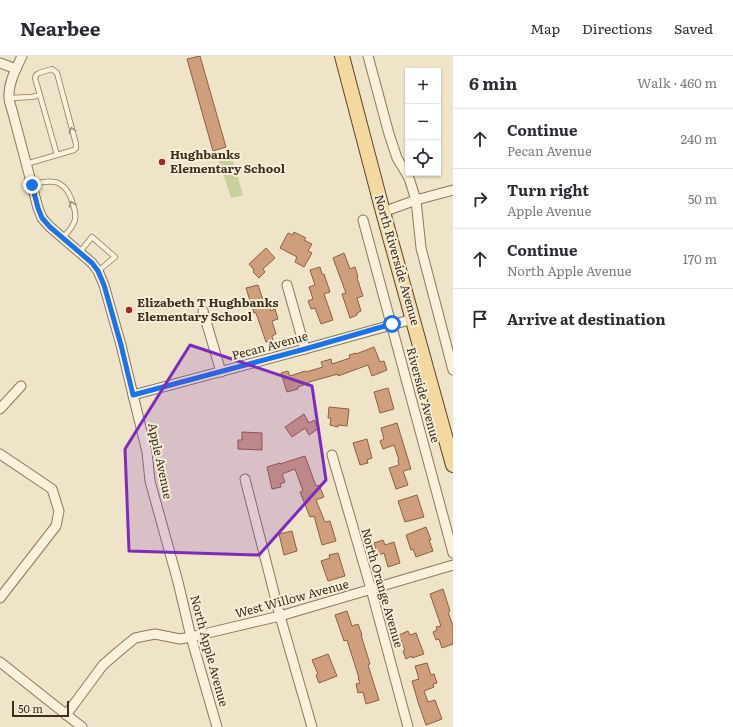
<!DOCTYPE html>
<html lang="en">
<head>
<meta charset="utf-8">
<style>
	:root { --surface:#fff; --page:#f7f7f7; --text:#2b2b33; --muted:#7c7c81; --line:#e1e1e2 }
	body { margin:0; font-family:Literata,serif; background:var(--page); color:var(--text) }
	.controls { position:absolute; right:12px; top:12px; display:grid; overflow:hidden; border-radius:0px; box-shadow:0 1px 3px #0004 }
	.controls button { width:36px; height:36px; display:grid; place-items:center; padding:0; border:0; border-bottom:1px solid var(--line); background:var(--surface); color:var(--text); font:20px sans-serif }
	.scale { position:absolute; left:12px; bottom:10px; width:57px; box-sizing:border-box; padding-left:4px; border:2px solid #3d2e20; border-top:0; font-size:11px; line-height:14px; white-space:nowrap; color:#3d2e20; -webkit-text-stroke:3px #f7eed8; paint-order:stroke }
	.stop { position:absolute; width:12px; height:12px; margin:-9px; border:3px solid #1a73e8; border-radius:50%; background:#fff }
	.stop.end { background:#1a73e8; border-color:#fff; box-shadow:0 1px 4px #0008 }
	.list { margin:0; padding:0; list-style:none }
	h2 { display:flex; justify-content:space-between; align-items:center; height:52px; margin:0; padding:0 16px; font-size:17px }
	h2 small { font-size:13px; font-weight:400; color:var(--muted) }
	.list li { display:grid; grid-template-columns:26px 1fr auto; gap:12px; align-items:center; box-sizing:border-box; height:60px; padding:0 16px; border-top:1px solid var(--line) }
	.list b { display:block; font-size:15px; white-space:nowrap }
	.list p { margin:0; font-size:13px; white-space:nowrap; color:var(--muted) }
	.list em { font-size:13px; font-style:normal; color:var(--muted) }
	.icon { flex:none; width:22px; height:22px; fill:none; stroke:currentColor; stroke-width:2; stroke-linecap:round; stroke-linejoin:round }
	.map { position:relative; flex:none; width:453px; height:671px; overflow:hidden }
	header { display:flex; align-items:center; gap:24px; box-sizing:border-box; height:56px; padding:0 20px; background:var(--surface); border-bottom:1px solid var(--line) }
	header strong { font-size:19px }
	nav { display:flex; gap:22px; margin-inline-start:auto; font-size:14px }
	main { display:flex }
	aside { flex:1; background:var(--surface) }
	.map>svg:first-child { display:block }
</style>
</head>
<body>
<header>
<strong>Nearbee</strong>
<nav><a>Map</a><a>Directions</a><a>Saved</a></nav>
</header>
<main>
<div class="map">
<svg width="453" height="671" viewBox="0 0 453 671">
	<rect width="100%" height="100%" fill="#f0e4c8"/>
	<polygon fill="#c9cf9b" points="230,95 243,139 231,142 217,99"/>
	<g fill="#cf9f7d" stroke="#8d5f41">
		<polygon points="200,0 226,91 213,95 187,3"/>
		<polygon points="294,176 306,182 304,184 312,188 308,195 312,197 304,211 295,206 297,201 280,192 288,177 293,179"/>
		<polygon points="266,192 275,202 263,213 265,216 259,222 253,216 254,214 249,208"/>
		<polygon points="344,197 350,213 355,211 358,221 357,222 363,240 357,242 361,255 357,257 357,259 350,262 342,238 346,237 333,202"/>
		<polygon points="320,211 322,218 324,218 330,236 324,238 333,264 321,268 315,252 311,253 308,245 313,243 309,231 315,229 310,214"/>
		<polygon points="258,229 263,244 267,242 271,255 275,253 278,263 272,265 276,278 272,280 273,284 266,286 256,257 254,257 246,232"/>
		<polygon points="374,291 380,306 384,305 387,314 372,320 368,309 338,320 338,318 309,326 309,327 298,331 298,333 287,336 281,317 288,315 290,320 305,315 306,316 323,311 321,306 331,303 332,308 350,302 349,299 356,297 356,298"/>
		<polygon points="388,332 394,353 380,357 374,336"/>
		<polygon points="329,351 349,353 347,370 338,369 338,371 330,369 331,362 328,362"/>
		<polygon points="304,358 309,367 314,364 319,372 309,379 305,372 292,381 285,371"/>
		<polygon points="397,367 411,413 403,415 408,429 396,433 389,412 399,409 398,404 399,404 394,389 383,393 380,385 384,383 381,372"/>
		<polygon points="242,376 262,377 262,394 238,393 238,384 242,384"/>
		<polygon points="367,383 372,402 367,404 368,407 360,409 353,387"/>
		<polygon points="305,400 316,430 319,429 324,441 316,444 325,466 330,465 336,485 322,489 314,460 310,461 300,436 303,435 295,413 282,418 285,426 280,428 281,431 272,433 267,411 280,407 280,408"/>
		<polygon points="417,439 424,461 405,466 398,445"/>
		<polygon points="426,471 431,484 429,484 433,495 416,501 413,493 411,494 406,479"/>
		<polygon points="292,475 297,495 284,499 279,478"/>
		<polygon points="383,484 385,489 394,486 400,507 388,511 384,497 378,499 374,487"/>
		<polygon points="338,497 345,520 328,525 321,505 330,502 329,499"/>
		<polygon points="443,533 450,555 448,556 453,570 453,588 442,592 439,583 436,584 433,576 437,574 436,571 441,570 430,538"/>
		<polygon points="347,555 352,570 358,568 362,579 361,579 370,608 368,609 379,644 366,648 363,636 358,637 356,628 360,627 358,622 359,622 347,584 344,585 335,559"/>
		<polygon points="408,575 410,579 416,577 424,598 412,602 412,600 406,603 403,595 405,594 399,579"/>
		<polygon points="328,598 337,620 319,627 316,619 318,618 312,604"/>
		<polygon points="427,607 431,619 434,618 437,627 433,628 434,631 424,635 428,646 435,644 442,663 426,669 418,646 412,625 419,623 415,610"/>
	</g>
	<g fill="none" stroke-linecap="round" stroke-linejoin="round">
		<g stroke="#8d765c" stroke-width="6">
			<g id="service">
				<polyline points="9,42 32,41 40,39"/>
				<polyline points="26,108 74,94 76,92 76,88 57,17 52,13 39,17 36,19 35,22 57,99"/>
				<path d="M32 129C39 127 46 124 54 126 58 126 62 129 65 132 70 137 77 156 75 164 73 171 67 177 63 182"/>
				<polyline points="79,197 92,181 115,201 98,215"/>
			</g>
		</g>
		<g stroke="#8d765c" stroke-width="11">
			<g id="minor">
				<path d="M22 0C16 13 8 27 9 42 9 46 11 50 12 54L38 152 42 162 50 171 92 207 98 215 104 229 121 289 133 339 147 396 150 425 178 526 191 581 217 671"/>
				<polyline points="368,0 389,78 397,102 409,122 416,144 421,192 453,314"/>
				<polyline points="0,7 16,13"/>
				<polyline points="383,156 416,144 453,134"/>
				<polyline points="363,164 453,497"/>
				<polyline points="287,229 305,293"/>
				<polyline points="203,255 221,316"/>
				<polyline points="133,339 305,293 413,263"/>
				<polyline points="0,353 21,330"/>
				<polyline points="0,398 52,433 59,455 56,470 0,542"/>
				<polyline points="332,399 371,533 408,671"/>
				<polyline points="245,423 280,560 312,671"/>
				<polyline points="0,606 82,671"/>
				<polyline points="66,659 103,609 118,596 135,582 155,578 180,583 191,581 280,560 453,509"/>
			</g>
		</g>
		<g stroke="#5b4430" stroke-width="16">
			<polyline id="primary" points="342,0 383,156 453,409"/>
		</g>
		<use href="#service" stroke="#faf1dc" stroke-width="4.5"/>
		<use href="#minor" stroke="#faf1dc" stroke-width="9"/>
		<use href="#primary" stroke="#f3d9a0" stroke-width="14"/>
	</g>
	<defs><path id="oneway-chevron" d="M-2-3.5L2.5 0L-2 3.5" fill="none" stroke-width="1.6" stroke-linecap="round" stroke-linejoin="round"/></defs>
	<g stroke="#9c907e">
		<use href="#oneway-chevron" transform="translate(72 74) rotate(-105)"/>
		<use href="#oneway-chevron" transform="translate(72 148) rotate(-108)"/>
	</g>
	<g fill="none" stroke-linecap="round" stroke-linejoin="round">
		<polyline stroke="#1a73e8" stroke-width="5" points="32,129 38,152 42,162 50,171 92,207 98,215 104,229 121,289 133,339 305,293 392,268"/>
	</g>
	<path fill="#7b2cbf" fill-opacity="0.2" stroke="#7b2cbf" stroke-width="3" stroke-linejoin="round" d="M190 289 312 330 326 424 259 499 129 495 125 393Z"/>
	<g fill="#9e2a2b" stroke="#f7eed8" stroke-width="1.5">
		<circle cx="162" cy="106" r="4"/>
		<circle cx="129" cy="254" r="4"/>
	</g>
	<g text-anchor="middle" stroke-width="4" stroke-linejoin="round" paint-order="stroke">
		<g font-size="12" font-weight="bold" fill="#3d2e20" stroke="#f7eed8" text-anchor="start">
			<text x="170" y="103">Hughbanks<tspan x="170" dy="14">Elementary School</tspan></text>
			<text x="137" y="251">Elizabeth T Hughbanks<tspan x="137" dy="14">Elementary School</tspan></text>
		</g>
		<g font-size="12" fill="#3d2e20" stroke="#f7eed8">
			<text transform="translate(397 204) rotate(74)" y="4">North Riverside Avenue</text>
			<text transform="translate(270 290) rotate(-15)" y="4">Pecan Avenue</text>
			<text transform="translate(423 339) rotate(75)" y="4">Riverside Avenue</text>
			<text transform="translate(160 405) rotate(78)" y="4">Apple Avenue</text>
			<text transform="translate(382 532) rotate(74)" y="4">North Orange Avenue</text>
			<text transform="translate(292 543) rotate(-15)" y="4">West Willow Avenue</text>
			<text transform="translate(209 595) rotate(75)" y="4">North Apple Avenue</text>
		</g>
	</g>
</svg>
<div class="controls">
<button>+</button>
<button>−</button>
<button><svg class="icon" aria-label="locate" viewBox="0 0 24 24"><circle cx="12" cy="12" r="6"/><path d="M12 2v4M12 18v4M2 12h4M18 12h4"/></svg></button>
</div>
<div class="scale">50 m</div>
<div class="stop" style="left:392px;top:268px"></div>
<div class="stop end" style="left:32px;top:129px"></div>
</div>
<aside>
<h2>6 min<small>Walk · 460 m</small></h2>
<ul class="list">
<li><svg class="icon" aria-label="ahead" viewBox="0 0 24 24"><path d="M12 20V5M6 11l6-6 6 6"/></svg><div><b>Continue</b><p>Pecan Avenue</p></div><em>240 m</em></li>
<li><svg class="icon" aria-label="right" viewBox="0 0 24 24"><path d="M7 20v-9h11M14 6l5 5-5 5"/></svg><div><b>Turn right</b><p>Apple Avenue</p></div><em>50 m</em></li>
<li><svg class="icon" aria-label="ahead" viewBox="0 0 24 24"><path d="M12 20V5M6 11l6-6 6 6"/></svg><div><b>Continue</b><p>North Apple Avenue</p></div><em>170 m</em></li>
<li><svg class="icon" aria-label="arrive" viewBox="0 0 24 24"><path d="M6 21V4h12l-3 4 3 4H6"/></svg><div><b>Arrive at destination</b></div></li>
</ul>
</aside>
</main>
</body>
</html>
